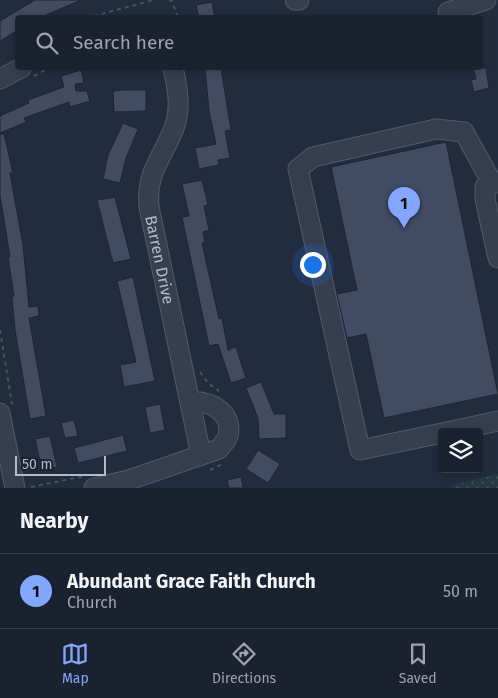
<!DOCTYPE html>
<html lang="en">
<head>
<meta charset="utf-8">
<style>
	:root { --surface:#1a212f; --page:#232937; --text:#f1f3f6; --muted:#9fa3aa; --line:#383e4b; --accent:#83a6fe }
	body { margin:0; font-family:"Fira Sans",sans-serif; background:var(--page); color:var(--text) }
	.controls { position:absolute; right:15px; bottom:15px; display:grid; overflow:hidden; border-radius:5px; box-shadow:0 2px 8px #0003 }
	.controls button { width:45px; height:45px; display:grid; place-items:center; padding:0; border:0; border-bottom:1px solid var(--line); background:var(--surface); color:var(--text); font:25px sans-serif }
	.scale { position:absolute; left:15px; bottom:12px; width:91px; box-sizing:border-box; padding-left:5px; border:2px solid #b2b9ca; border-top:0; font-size:14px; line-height:18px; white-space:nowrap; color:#b2b9ca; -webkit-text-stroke:4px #1c2334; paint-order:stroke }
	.you { position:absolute; left:312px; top:264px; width:18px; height:18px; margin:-12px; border:4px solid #fff; border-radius:50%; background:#1a73e8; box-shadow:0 0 0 8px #1a73e833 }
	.badge { display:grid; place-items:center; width:32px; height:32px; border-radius:50%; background:var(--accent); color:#111; font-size:16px; font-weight:700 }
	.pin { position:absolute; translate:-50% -41px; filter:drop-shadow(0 1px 2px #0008) }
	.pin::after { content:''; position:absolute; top:26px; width:18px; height:15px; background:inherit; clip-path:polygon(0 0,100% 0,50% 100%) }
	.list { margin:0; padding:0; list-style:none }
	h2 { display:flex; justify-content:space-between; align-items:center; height:65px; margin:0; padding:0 20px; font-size:21px }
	h2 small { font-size:16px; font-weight:400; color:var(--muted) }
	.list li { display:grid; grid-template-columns:32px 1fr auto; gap:15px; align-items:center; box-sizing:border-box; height:75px; padding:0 20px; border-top:1px solid var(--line) }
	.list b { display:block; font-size:19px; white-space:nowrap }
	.list p { margin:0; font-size:16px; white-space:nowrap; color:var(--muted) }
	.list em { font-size:16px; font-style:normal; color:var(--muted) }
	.icon { flex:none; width:28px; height:28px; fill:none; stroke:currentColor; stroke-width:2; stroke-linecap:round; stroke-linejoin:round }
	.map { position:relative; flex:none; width:498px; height:488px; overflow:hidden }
	.search { position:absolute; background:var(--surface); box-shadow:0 2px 8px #0003; left:15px; right:15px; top:15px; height:55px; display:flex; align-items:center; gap:12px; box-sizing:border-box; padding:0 18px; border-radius:5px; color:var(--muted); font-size:19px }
	.sheet { height:140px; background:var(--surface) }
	nav { display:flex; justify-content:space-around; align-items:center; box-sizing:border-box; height:70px; border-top:1px solid var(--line); background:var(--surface); font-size:14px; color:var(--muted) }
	nav a { display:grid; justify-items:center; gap:2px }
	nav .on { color:var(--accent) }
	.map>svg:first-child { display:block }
</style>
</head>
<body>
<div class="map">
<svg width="498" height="488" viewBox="0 0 498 488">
	<defs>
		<pattern id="garden-dots" width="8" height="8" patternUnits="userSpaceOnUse" patternTransform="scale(1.25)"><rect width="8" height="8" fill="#243a40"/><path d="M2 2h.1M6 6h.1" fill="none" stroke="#41545a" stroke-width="1.8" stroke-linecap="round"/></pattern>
	</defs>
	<rect width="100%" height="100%" fill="#222c3f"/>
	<polygon fill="url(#garden-dots)" points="498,474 498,488 453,488 452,485"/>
	<g fill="#414b61" stroke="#1e2536">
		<polygon points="35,0 81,0 39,18 18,18 18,30 0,41 0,21"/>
		<polygon points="212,2 215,18 199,18 196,5"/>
		<polygon points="205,68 221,68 231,130 225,131 230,158 218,160 219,165 199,169 195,148 216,144 209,111"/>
		<polygon points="473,68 486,68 489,88 474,92 471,80 476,79"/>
		<polygon points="81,70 84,83 75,84 76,91 87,91 90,101 70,107 69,102 24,118 26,122 0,133 0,116 29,103 28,100 64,87 61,76"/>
		<polygon points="123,90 146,90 146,111 114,112 113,91"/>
		<polygon points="123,123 138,129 126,158 120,183 103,179 108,155"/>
		<polygon points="0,134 4,134 13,173 10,173 23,245 29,307 38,306 39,316 29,318 46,416 30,419 15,330 12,297 14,296 8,257 10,257 0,195"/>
		<polygon points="446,142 498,394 384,418 366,334 347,338 337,294 357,290 331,167"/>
		<polygon points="202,180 208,205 204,206 209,230 203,232 205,242 202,243 219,319 222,318 228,350 236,347 246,378 231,383 218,344 209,346 182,217 189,216 182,184"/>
		<polygon points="115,197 131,259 113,263 97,200"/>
		<polygon points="133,277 155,381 124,387 120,365 136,362 117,281"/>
		<polygon points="261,382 274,414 286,414 286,438 259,439 258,418 246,388"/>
		<polygon points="160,404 165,430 150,433 145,407"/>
		<polygon points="74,420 78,436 65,438 61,423"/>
		<polygon points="123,435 127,451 78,463 74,448"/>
		<polygon points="50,436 57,467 42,470 35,439"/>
		<polygon points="258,450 280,464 268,483 246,469"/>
		<polygon points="241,477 243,488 229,488 227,480"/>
	</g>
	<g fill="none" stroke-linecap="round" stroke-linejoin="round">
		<g stroke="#52596a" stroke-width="21">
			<g id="minor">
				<polyline points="295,0 299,0"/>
				<polyline points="448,12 486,0"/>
				<path id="s1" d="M173 68C178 89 182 112 172 133 160 161 146 174 149 207L201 455"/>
				<polyline points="0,79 21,68"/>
				<polyline points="498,182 485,187 485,199 498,258"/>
				<polyline points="0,413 15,488"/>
				<polyline points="447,432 498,421"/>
				<polyline points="442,433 360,450 298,169 313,157 436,129 464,132 492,183"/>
				<path d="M94 488 129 480 219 449C222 445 227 440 228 436 234 412 209 400 190 402"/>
			</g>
		</g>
		<g stroke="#42575d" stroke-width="2" stroke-dasharray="4 4" stroke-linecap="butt">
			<polyline points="169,0 172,1 178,18"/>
			<polyline points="86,18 154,0"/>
			<polyline points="34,76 49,68"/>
			<polyline points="0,330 12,404"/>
			<polyline points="200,372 208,383 219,391"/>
			<polyline points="210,470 223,464"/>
			<polyline points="31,487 85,476"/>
		</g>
		<use href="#minor" stroke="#363e4f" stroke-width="19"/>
	</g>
	<g text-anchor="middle" stroke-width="4" stroke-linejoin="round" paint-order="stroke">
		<g font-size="16" fill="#b2b9ca" stroke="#1c2334">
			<text dy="6" stroke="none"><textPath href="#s1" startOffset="199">Barren Drive</textPath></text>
		</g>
	</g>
</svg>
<div class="controls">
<button><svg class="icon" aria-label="layers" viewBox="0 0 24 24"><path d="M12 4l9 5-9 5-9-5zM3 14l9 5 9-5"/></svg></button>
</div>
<div class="scale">50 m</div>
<div class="you"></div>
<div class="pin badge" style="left:404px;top:228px">1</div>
<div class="search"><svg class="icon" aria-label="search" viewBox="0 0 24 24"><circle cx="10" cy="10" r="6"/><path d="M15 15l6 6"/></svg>Search here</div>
</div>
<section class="sheet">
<h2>Nearby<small></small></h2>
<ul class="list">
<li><span class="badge">1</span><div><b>Abundant Grace Faith Church</b><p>Church</p></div><em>50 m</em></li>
</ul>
</section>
<nav>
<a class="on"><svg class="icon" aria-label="map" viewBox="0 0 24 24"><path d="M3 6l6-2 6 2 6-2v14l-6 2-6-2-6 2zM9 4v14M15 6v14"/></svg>Map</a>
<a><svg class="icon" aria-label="directions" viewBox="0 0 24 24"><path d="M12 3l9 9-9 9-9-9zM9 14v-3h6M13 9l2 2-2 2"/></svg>Directions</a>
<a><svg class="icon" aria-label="saved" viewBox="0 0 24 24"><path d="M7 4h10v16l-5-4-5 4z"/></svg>Saved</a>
</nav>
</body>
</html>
